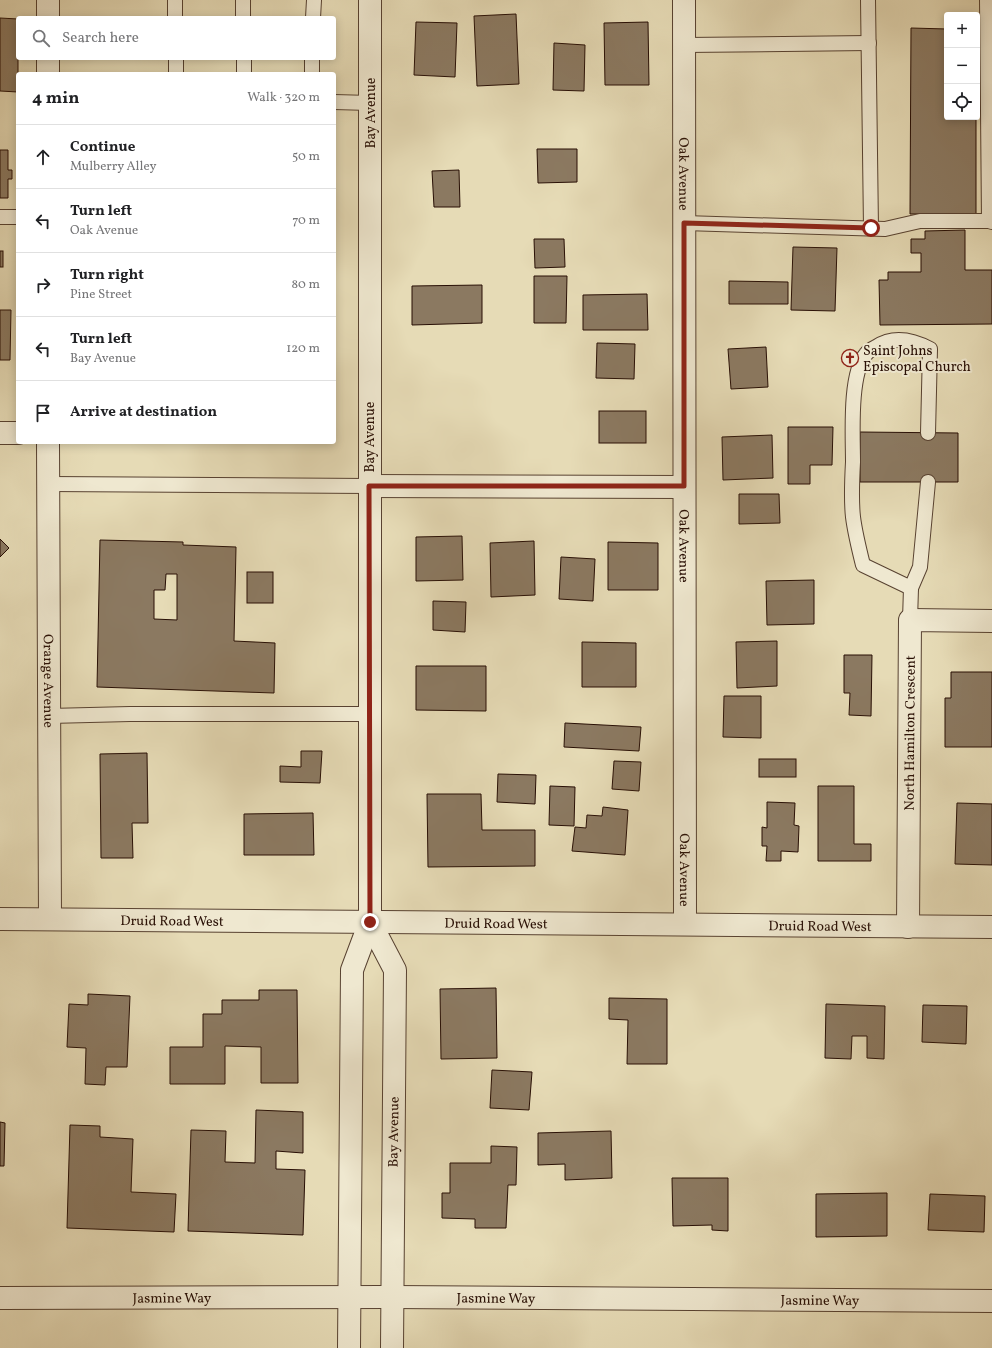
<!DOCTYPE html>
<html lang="en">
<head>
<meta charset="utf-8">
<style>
	:root { --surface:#fff; --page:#f2f2f2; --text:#202124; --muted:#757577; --line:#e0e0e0 }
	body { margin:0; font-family:Vollkorn,serif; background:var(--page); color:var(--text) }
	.controls { position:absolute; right:12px; top:12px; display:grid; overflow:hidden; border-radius:4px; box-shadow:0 2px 10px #0003 }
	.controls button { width:36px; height:36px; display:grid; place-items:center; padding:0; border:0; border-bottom:1px solid var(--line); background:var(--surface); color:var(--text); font:20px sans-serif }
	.stop { position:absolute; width:12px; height:12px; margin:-9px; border:3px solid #8f2418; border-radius:50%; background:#fff }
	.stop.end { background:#8f2418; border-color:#fff; box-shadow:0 1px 4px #0008 }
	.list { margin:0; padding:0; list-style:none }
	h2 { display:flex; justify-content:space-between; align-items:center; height:52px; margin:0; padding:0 16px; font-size:17px }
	h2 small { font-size:13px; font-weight:400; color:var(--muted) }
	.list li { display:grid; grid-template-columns:26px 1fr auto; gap:12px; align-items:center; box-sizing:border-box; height:64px; padding:0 16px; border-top:1px solid var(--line) }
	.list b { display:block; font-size:15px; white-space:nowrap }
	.list p { margin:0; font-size:13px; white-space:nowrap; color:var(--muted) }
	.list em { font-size:13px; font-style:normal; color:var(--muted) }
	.icon { flex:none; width:22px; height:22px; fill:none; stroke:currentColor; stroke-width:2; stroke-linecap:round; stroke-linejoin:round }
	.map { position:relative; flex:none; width:992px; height:1348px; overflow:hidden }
	.search { position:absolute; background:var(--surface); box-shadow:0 2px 10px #0003; left:16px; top:16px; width:320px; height:44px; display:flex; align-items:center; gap:10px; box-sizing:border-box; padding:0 14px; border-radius:4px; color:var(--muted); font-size:15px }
	.panel { position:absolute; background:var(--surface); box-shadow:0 2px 10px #0003; left:16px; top:72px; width:320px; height:372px; border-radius:4px }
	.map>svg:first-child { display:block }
</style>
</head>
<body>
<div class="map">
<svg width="992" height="1348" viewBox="0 0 992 1348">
	<rect width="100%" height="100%" fill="#e6dbb6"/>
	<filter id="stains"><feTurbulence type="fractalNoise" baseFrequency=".005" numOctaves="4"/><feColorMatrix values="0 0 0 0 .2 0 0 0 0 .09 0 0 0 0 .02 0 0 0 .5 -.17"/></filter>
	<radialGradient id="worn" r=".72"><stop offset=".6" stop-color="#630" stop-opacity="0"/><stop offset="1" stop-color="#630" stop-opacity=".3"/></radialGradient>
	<g fill="#8b7961" stroke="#280f05" fill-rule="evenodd">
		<polygon points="516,14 519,84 477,86 474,16"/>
		<polygon points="0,18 18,19 18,92 0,91"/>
		<polygon points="416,22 457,23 455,77 414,75"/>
		<polygon points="648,22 649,85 605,85 604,23"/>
		<polygon points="911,28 947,29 947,117 976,117 976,214 910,214"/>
		<polygon points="554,43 585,45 584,91 553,90"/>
		<rect x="977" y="66" width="15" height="21"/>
		<polygon points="537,149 577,149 577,182 538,183"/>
		<polygon points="0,150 8,150 8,170 12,170 12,179 8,179 8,198 0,198"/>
		<polygon points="459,170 460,207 434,207 432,171"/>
		<polygon points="965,230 965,270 992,270 992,324 880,325 879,280 888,280 888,272 921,272 921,253 911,253 911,239 925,239 925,231"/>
		<polygon points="534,239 564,239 565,267 535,268"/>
		<polygon points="793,247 837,248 835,311 791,310"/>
		<rect x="0" y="251" width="3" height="16"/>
		<polygon points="534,276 567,276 566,323 534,323"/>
		<polygon points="729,281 788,282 788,304 729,304"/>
		<polygon points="482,285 482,323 412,325 412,286"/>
		<polygon points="647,294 648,330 583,330 583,295"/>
		<polygon points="0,310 11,310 10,360 0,360"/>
		<polygon points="597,343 635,344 634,379 596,378"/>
		<polygon points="766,347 768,387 731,389 728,349"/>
		<rect x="599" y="411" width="47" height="32"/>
		<polygon points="788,427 833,427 832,465 810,465 810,484 788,484"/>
		<polygon points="860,432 958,433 958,482 860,482"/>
		<polygon points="772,435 773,478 723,480 722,437"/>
		<polygon points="739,494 779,494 780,523 739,524"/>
		<polygon points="462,536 463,580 416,581 416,537"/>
		<polygon points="0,539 9,548 0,557"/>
		<path d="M100 540 183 542V545L236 547 234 641 275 643 274 693 97 687ZM166 574H177V620L154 619V590H165Z"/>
		<polygon points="534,541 535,595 491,597 490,543"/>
		<polygon points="608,542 658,543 658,590 608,590"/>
		<polygon points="561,557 595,559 593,601 559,599"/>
		<rect x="247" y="572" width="26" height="31"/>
		<polygon points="814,580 814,624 767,625 766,581"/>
		<polygon points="433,601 466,602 465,632 433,630"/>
		<polygon points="777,641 777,686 737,688 736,642"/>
		<polygon points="582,642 636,643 636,687 582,687"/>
		<polygon points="844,655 872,655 871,716 849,715 850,693 844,693"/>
		<polygon points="416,666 486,666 486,711 416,710"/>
		<polygon points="951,672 992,672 992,747 945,747 945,698 951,698"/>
		<polygon points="724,696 761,696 761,738 723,737"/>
		<polygon points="565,723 641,727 639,751 564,747"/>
		<polygon points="301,751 322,751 320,783 280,782 280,766 301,767"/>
		<polygon points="147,753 148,823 132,823 133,858 101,858 100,754"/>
		<rect x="759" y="759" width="37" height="18"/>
		<polygon points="614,761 641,762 639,791 612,789"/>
		<polygon points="498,774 536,775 535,804 497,802"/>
		<polygon points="550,786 575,787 574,826 549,825"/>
		<polygon points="818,786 854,786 854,844 871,844 871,861 818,861"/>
		<polygon points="427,794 481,794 482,830 535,830 535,866 428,867"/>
		<polygon points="767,802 795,803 794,825 799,826 798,852 781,851 781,861 766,861 767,846 762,846 762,827 767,828"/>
		<polygon points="957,803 992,804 992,865 955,864"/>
		<polygon points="603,807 628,810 625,855 572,851 575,827 586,828 587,815 602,816"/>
		<polygon points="313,813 314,855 244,855 244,814"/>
		<polygon points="496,988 497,1058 441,1059 440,989"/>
		<polygon points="259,990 297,990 298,1083 261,1083 261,1047 225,1046 225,1084 170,1084 170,1047 203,1047 203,1014 222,1014 222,1000 259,1000"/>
		<polygon points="88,994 130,996 127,1067 106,1067 105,1085 85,1084 86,1048 67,1047 69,1004 88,1005"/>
		<polygon points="609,998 667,999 667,1064 627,1064 628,1020 609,1019"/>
		<polygon points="826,1004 885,1006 884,1059 867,1058 867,1036 852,1036 851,1059 825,1058"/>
		<polygon points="923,1005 967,1006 966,1044 922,1042"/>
		<polygon points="492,1070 532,1072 529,1110 490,1108"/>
		<polygon points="256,1110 303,1112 303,1153 276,1151 276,1169 305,1170 303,1235 188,1231 191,1130 226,1131 225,1162 255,1163"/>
		<polygon points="0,1122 5,1123 4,1166 0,1166"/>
		<polygon points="70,1125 100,1126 100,1137 133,1139 131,1192 176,1194 174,1232 67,1228"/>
		<polygon points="611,1131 612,1178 565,1180 565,1164 538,1165 538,1133"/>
		<polygon points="491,1146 517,1147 516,1185 508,1185 506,1228 475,1228 475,1219 442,1218 442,1193 450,1193 450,1163 491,1163"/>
		<polygon points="672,1178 728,1178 728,1231 712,1230 712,1225 673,1226"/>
		<polygon points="887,1193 887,1236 816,1237 816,1194"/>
		<polygon points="930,1194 985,1196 984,1232 928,1230"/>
	</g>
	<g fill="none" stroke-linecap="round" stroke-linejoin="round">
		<g stroke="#584231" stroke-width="16">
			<g id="service">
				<polyline points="175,0 175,18"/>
				<polyline points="243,0 243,18"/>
				<polyline points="868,0 871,228"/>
				<polyline points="987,0 989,221"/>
				<polyline points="313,18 314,0"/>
				<polyline points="684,45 869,43"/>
				<polyline points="176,58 176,74"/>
				<polyline points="244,58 244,74"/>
				<polyline points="312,74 312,58"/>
				<polyline points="334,102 370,103"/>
				<polyline points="0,217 18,217"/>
				<polyline points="684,223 885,229 920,221 989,221 992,222"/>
				<path d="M928 433 930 349C913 340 894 335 876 347 872 349 868 351 866 354 849 374 853 436 853 462 852 480 851 499 853 517 855 533 859 549 863 565L911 588 920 567 928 482"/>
				<polyline points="48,484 369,486"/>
				<polyline points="910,620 911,588"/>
				<polyline points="49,716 130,714 369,714"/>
			</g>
		</g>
		<g stroke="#584231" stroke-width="24">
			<g id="minor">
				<polyline points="48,0 48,18"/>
				<path id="s1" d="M684 0 685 924"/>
				<polyline points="48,58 48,74"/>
				<polyline points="0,433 18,433"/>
				<path id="s2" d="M48 442 50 919"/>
				<polyline points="369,486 684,487"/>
				<polyline points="370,922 395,970 392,1348"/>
				<path id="s3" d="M908 927 910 620 992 621"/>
				<path id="s4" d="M0 1298 392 1297 992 1301"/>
				<polyline points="349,1348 352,970 370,922 370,0"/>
			</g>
		</g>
		<g stroke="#584231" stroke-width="24">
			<g id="tertiary">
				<path id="s5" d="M0 919 992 927"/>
			</g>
		</g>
		<use href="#service" stroke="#efe8d0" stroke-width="14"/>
		<use href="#minor" stroke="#efe8d0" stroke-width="22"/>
		<use href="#tertiary" stroke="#efe8d0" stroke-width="22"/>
	</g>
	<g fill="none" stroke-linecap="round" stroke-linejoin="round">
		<polyline stroke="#8f2418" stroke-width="5" points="370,922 369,486 684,486 684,223 871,228"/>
	</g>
	<defs>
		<g id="church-ring" transform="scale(0.9)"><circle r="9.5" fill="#efe8d0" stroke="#8f2418" stroke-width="1.5"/><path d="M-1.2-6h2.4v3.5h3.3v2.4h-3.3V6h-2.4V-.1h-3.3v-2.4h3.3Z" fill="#8f2418"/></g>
	</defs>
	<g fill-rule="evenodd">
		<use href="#church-ring" x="850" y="358"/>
	</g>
	<g text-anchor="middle" stroke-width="4" stroke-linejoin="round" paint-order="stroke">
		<g font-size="14" fill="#280f05" stroke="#efe8d0">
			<text transform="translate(370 113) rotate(-90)" y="5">Bay Avenue</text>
			<text dy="5" stroke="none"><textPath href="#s1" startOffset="174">Oak Avenue</textPath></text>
			<text transform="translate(369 437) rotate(-90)" y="5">Bay Avenue</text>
			<text dy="5" stroke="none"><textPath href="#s1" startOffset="546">Oak Avenue</textPath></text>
			<text dy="5" stroke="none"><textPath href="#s2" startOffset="239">Orange Avenue</textPath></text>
			<text dy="5" stroke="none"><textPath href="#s3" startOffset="194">North Hamilton Crescent</textPath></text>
			<text dy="5" stroke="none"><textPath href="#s1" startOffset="870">Oak Avenue</textPath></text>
			<text dy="5" stroke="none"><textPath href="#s5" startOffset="172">Druid Road West</textPath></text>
			<text dy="5" stroke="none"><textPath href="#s5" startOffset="496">Druid Road West</textPath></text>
			<text dy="5" stroke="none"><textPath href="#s5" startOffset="820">Druid Road West</textPath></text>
			<text transform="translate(393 1132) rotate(-89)" y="5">Bay Avenue</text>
			<text dy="5" stroke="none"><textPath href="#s4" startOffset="172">Jasmine Way</textPath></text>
			<text dy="5" stroke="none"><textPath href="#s4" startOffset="496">Jasmine Way</textPath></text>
			<text dy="5" stroke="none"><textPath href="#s4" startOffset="820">Jasmine Way</textPath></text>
		</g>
		<g font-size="14" fill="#280f05" stroke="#efe8d0" text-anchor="start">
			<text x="863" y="355">Saint Johns<tspan x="863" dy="16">Episcopal Church</tspan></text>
		</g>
	</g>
	<rect width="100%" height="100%" filter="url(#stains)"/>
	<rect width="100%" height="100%" fill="url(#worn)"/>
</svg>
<div class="controls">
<button>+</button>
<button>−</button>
<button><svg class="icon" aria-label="locate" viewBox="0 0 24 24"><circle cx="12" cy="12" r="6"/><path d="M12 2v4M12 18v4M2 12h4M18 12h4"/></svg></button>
</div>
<div class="stop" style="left:871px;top:228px"></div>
<div class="stop end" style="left:370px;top:922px"></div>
<div class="search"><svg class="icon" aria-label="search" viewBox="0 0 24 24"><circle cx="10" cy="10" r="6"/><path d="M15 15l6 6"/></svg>Search here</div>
<section class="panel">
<h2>4 min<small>Walk · 320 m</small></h2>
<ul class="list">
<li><svg class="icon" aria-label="ahead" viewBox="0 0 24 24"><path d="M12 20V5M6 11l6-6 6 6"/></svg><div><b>Continue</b><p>Mulberry Alley</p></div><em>50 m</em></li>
<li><svg class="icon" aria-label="left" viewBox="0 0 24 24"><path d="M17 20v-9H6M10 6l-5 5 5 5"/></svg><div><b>Turn left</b><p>Oak Avenue</p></div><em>70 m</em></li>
<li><svg class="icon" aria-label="right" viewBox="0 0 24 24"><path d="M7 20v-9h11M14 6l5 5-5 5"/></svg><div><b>Turn right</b><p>Pine Street</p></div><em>80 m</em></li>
<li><svg class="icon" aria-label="left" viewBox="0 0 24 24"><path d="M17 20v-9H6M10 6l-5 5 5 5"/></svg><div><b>Turn left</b><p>Bay Avenue</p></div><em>120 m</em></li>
<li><svg class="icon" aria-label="arrive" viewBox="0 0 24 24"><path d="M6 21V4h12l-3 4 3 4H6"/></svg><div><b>Arrive at destination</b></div></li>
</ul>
</section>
</div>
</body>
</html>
